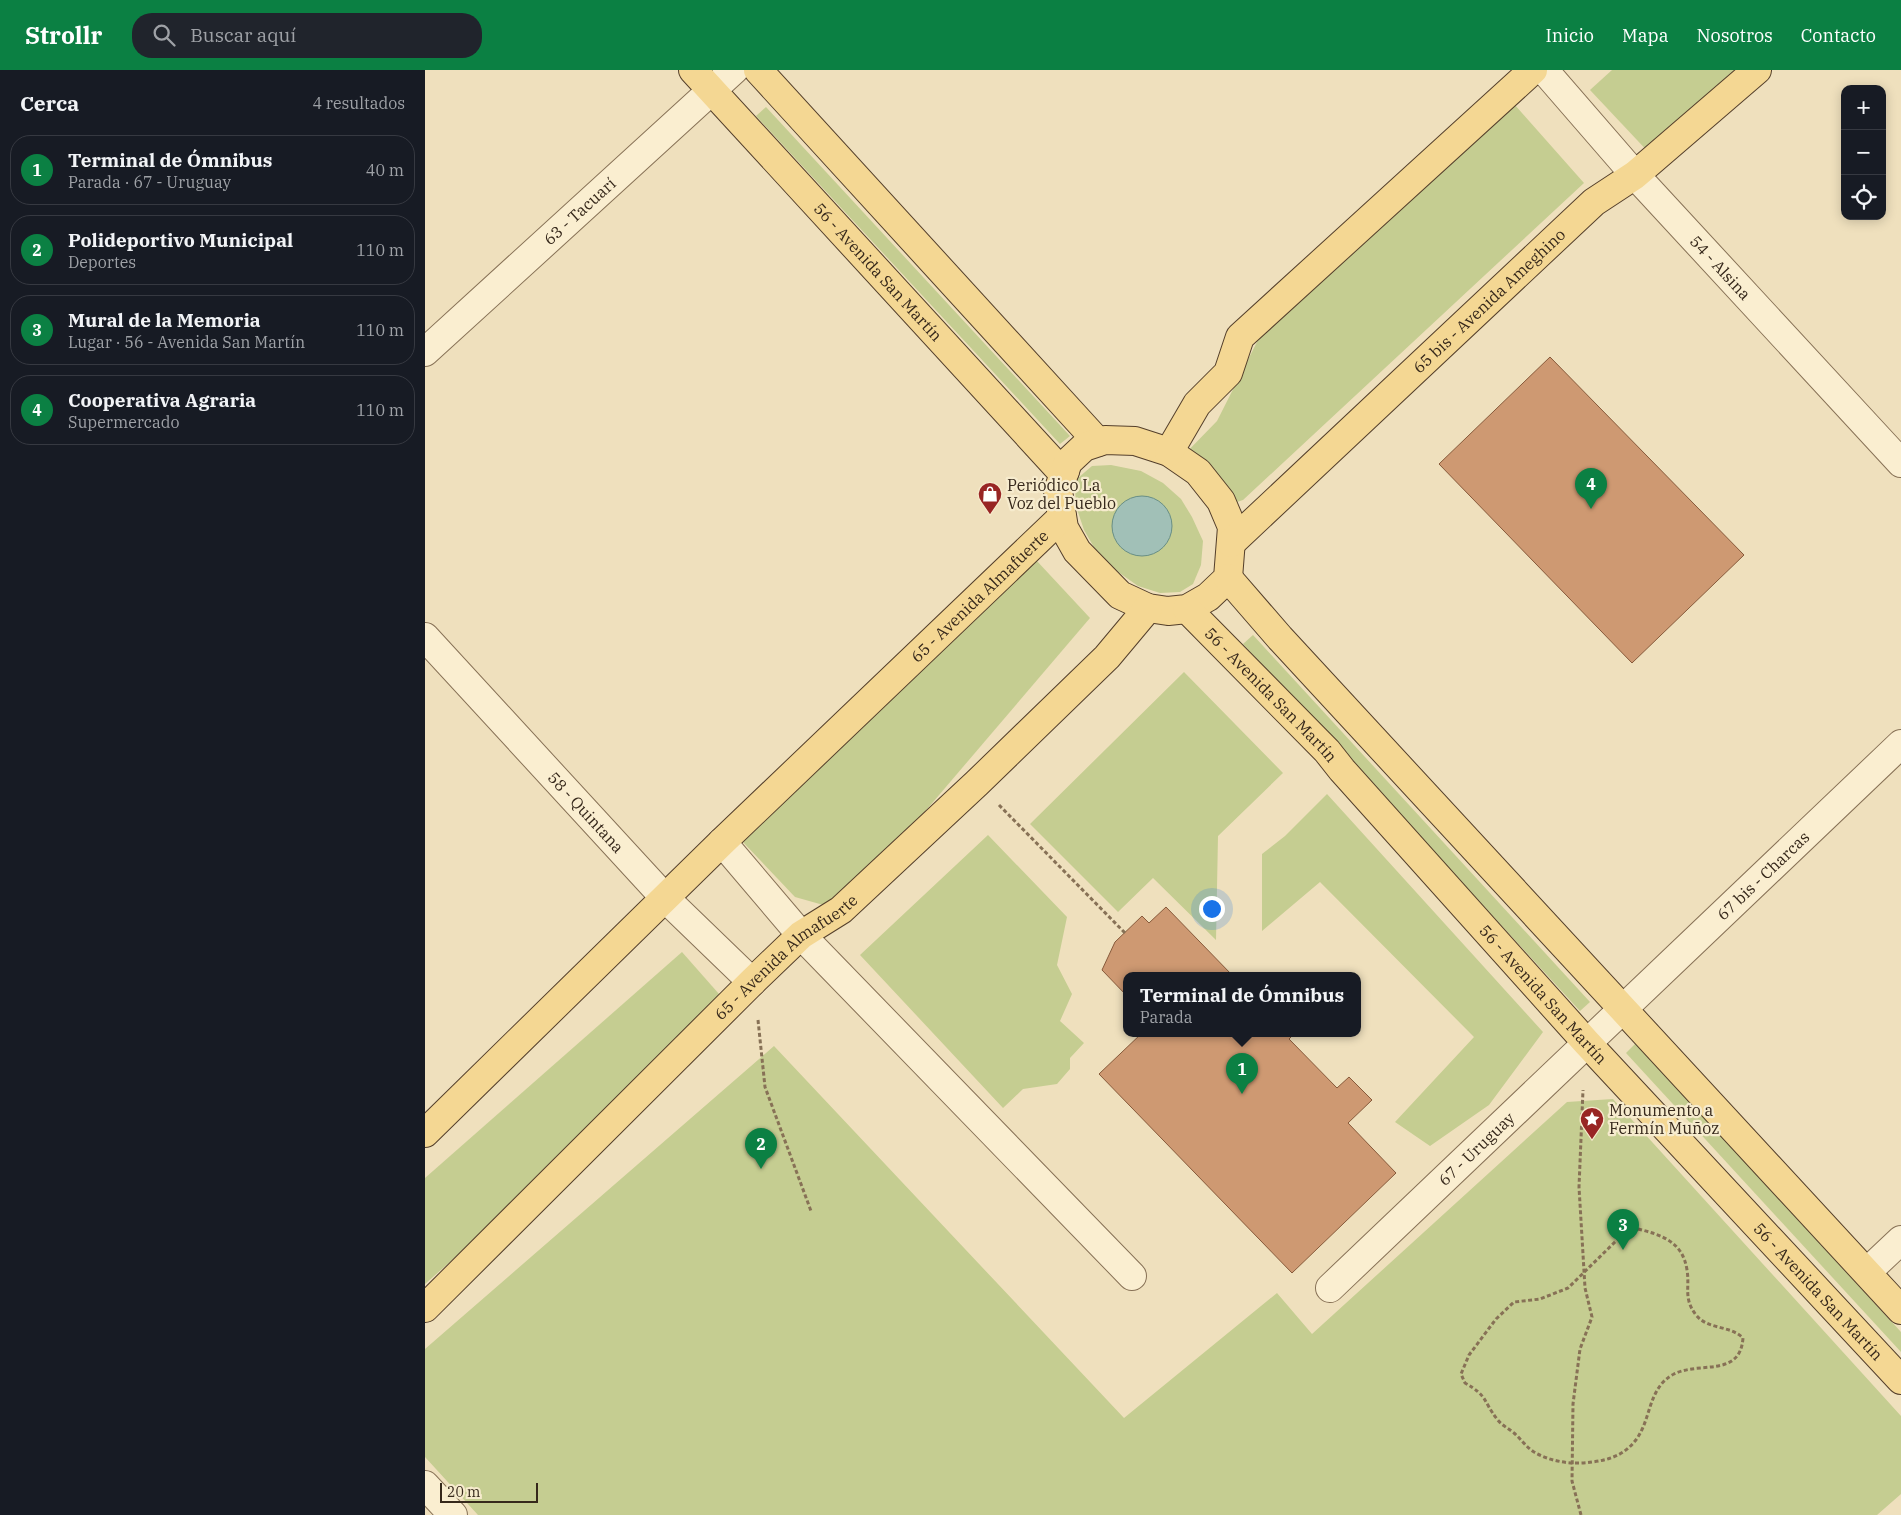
<!DOCTYPE html>
<html lang="es">
<head>
<meta charset="utf-8">
<style>
	:root { --surface:#171b24; --page:#20242c; --text:#f1f3f6; --muted:#9ea1a6; --line:#363941; --accent:#0b8043 }
	body { margin:0; font-family:"IBM Plex Serif",serif; background:var(--page); color:var(--text) }
	.controls { position:absolute; right:15px; top:15px; display:grid; overflow:hidden; border-radius:10px; box-shadow:0 2px 12px #0003 }
	.controls button { width:45px; height:45px; display:grid; place-items:center; padding:0; border:0; border-bottom:1px solid var(--line); background:var(--surface); color:var(--text); font:25px sans-serif }
	.scale { position:absolute; left:15px; bottom:12px; width:98px; box-sizing:border-box; padding-left:5px; border:2px solid #36281b; border-top:0; font-size:14px; line-height:18px; white-space:nowrap; color:#36281b; -webkit-text-stroke:4px #f6ebcd; paint-order:stroke }
	.you { position:absolute; left:786px; top:838px; width:18px; height:18px; margin:-12px; border:4px solid #fff; border-radius:50%; background:#1a73e8; box-shadow:0 0 0 8px #1a73e833 }
	.badge { display:grid; place-items:center; width:32px; height:32px; border-radius:50%; background:var(--accent); color:#fff; font-size:16px; font-weight:700 }
	.pin { position:absolute; translate:-50% -41px; filter:drop-shadow(0 1px 2px #0008) }
	.pin::after { content:''; position:absolute; top:26px; width:18px; height:15px; background:inherit; clip-path:polygon(0 0,100% 0,50% 100%) }
	.popup { position:absolute; left:698px; top:902px; width:238px; height:65px; box-sizing:border-box; display:grid; place-content:center; border-radius:10px; background:var(--surface); filter:drop-shadow(0 1px 4px #0005); font-size:16px; white-space:nowrap; color:var(--muted) }
	.popup b { font-size:19px; color:var(--text) }
	.popup::after { content:''; position:absolute; left:50%; top:100%; margin-left:-10px; border:10px solid transparent; border-top-color:var(--surface) }
	.list { margin:0; padding:0; list-style:none }
	h2 { display:flex; justify-content:space-between; align-items:center; height:65px; margin:0; padding:0 20px; font-size:21px }
	h2 small { font-size:16px; font-weight:400; color:var(--muted) }
	.list li { display:grid; grid-template-columns:32px 1fr auto; gap:15px; align-items:center; box-sizing:border-box; height:70px; margin:0 10px 10px; padding:0 10px; border:1px solid var(--line); border-radius:20px }
	.list b { display:block; font-size:19px; white-space:nowrap }
	.list p { margin:0; font-size:16px; white-space:nowrap; color:var(--muted) }
	.list em { font-size:16px; font-style:normal; color:var(--muted) }
	.icon { flex:none; width:28px; height:28px; fill:none; stroke:currentColor; stroke-width:2; stroke-linecap:round; stroke-linejoin:round }
	.map { position:relative; flex:none; width:1476px; height:1445px; overflow:hidden }
	header { display:flex; align-items:center; gap:30px; box-sizing:border-box; height:70px; padding:0 25px; background:var(--accent); color:#fff }
	header strong { font-size:24px }
	nav { display:flex; gap:28px; margin-inline-start:auto; font-size:18px }
	.search { width:350px; height:45px; background:var(--page); display:flex; align-items:center; gap:12px; box-sizing:border-box; padding:0 18px; border-radius:20px; color:var(--muted); font-size:19px }
	main { display:flex }
	aside { flex:1; background:var(--surface) }
	.map>svg:first-child { display:block }
</style>
</head>
<body>
<header>
<strong>Strollr</strong>
<div class="search"><svg class="icon" aria-label="search" viewBox="0 0 24 24"><circle cx="10" cy="10" r="6"/><path d="M15 15l6 6"/></svg>Buscar aquí</div>
<nav><a>Inicio</a><a>Mapa</a><a>Nosotros</a><a>Contacto</a></nav>
</header>
<main>
<aside>
<h2>Cerca<small>4 resultados</small></h2>
<ul class="list">
<li><span class="badge">1</span><div><b>Terminal de Ómnibus</b><p>Parada · 67 - Uruguay</p></div><em>40 m</em></li>
<li><span class="badge">2</span><div><b>Polideportivo Municipal</b><p>Deportes</p></div><em>110 m</em></li>
<li><span class="badge">3</span><div><b>Mural de la Memoria</b><p>Lugar · 56 - Avenida San Martín</p></div><em>110 m</em></li>
<li><span class="badge">4</span><div><b>Cooperativa Agraria</b><p>Supermercado</p></div><em>110 m</em></li>
</ul>
</aside>
<div class="map">
<svg width="1476" height="1445" viewBox="0 0 1476 1445">
	<rect width="100%" height="100%" fill="#efe0bd"/>
	<g fill="#c5cd91">
		<polygon points="1187,0 1322,0 1228,87 1165,20"/>
		<polygon points="1089,34 1159,113 818,430 803,435 756,388 792,351 834,268"/>
		<polygon points="341,37 645,366 635,374 331,46"/>
		<polygon points="686,395 716,401 738,413 756,429 767,447 778,471 776,495 768,514 755,522 735,523 713,516 689,499 670,479 659,460 652,439 650,421 653,408 667,396"/>
		<polygon points="611,490 665,548 416,840 370,827 316,770"/>
		<polygon points="828,565 1165,932 1155,941 818,574"/>
		<polygon points="759,602 858,703 793,766 791,870 728,808 693,842 605,754"/>
		<polygon points="902,724 1118,962 1064,1035 1005,1076 970,1052 1049,967 895,812 837,861 837,784 860,766"/>
		<polygon points="563,765 642,847 632,895 647,924 635,951 659,973 645,988 645,999 632,1014 598,1019 578,1038 435,885"/>
		<polygon points="257,882 309,941 0,1214 0,1108"/>
		<polygon points="1211,973 1476,1262 1476,1282 1201,983"/>
		<polygon points="349,976 699,1348 852,1223 887,1264 1142,1032 1188,1029 1476,1346 1476,1424 1452,1445 53,1445 0,1387 0,1279"/>
	</g>
	<circle fill="#a1c0b7" stroke="#688e85" cx="717" cy="456" r="30"/>
	<g fill="#ce9972" stroke="#875a3b">
		<polygon points="1125,287 1319,485 1207,593 1014,394"/>
		<polygon points="741,837 807,905 702,905 702,926 677,900 690,872 717,846 724,853"/>
		<polygon points="717,963 870,963 864,969 912,1018 924,1007 947,1030 923,1053 971,1103 867,1203 674,1004"/>
	</g>
	<g fill="none" stroke-linecap="round" stroke-linejoin="round">
		<g stroke="#877156" stroke-width="30">
			<g id="minor">
				<path id="s1" d="M1119 0 1210 105 1476 393"/>
				<path id="s2" d="M0 282 309 0"/>
				<path id="s3" d="M0 567 240 828 327 912"/>
				<polyline points="297,772 376,865 707,1206"/>
				<polyline points="1442,1202 1476,1170"/>
				<path id="s4" d="M905 1218 1476 674"/>
				<polyline points="0,1415 28,1445"/>
			</g>
		</g>
		<g stroke="#543f2b" stroke-width="30">
			<g id="major">
				<path id="s5" d="M268 0 636 401H640"/>
				<polyline points="333,0 673,372"/>
				<polygon points="680,370 710,371 744,382 773,402 796,431 807,457 803,508 783,527 762,539 743,541 723,538 695,525 652,481 639,458 633,421 643,392 659,377"/>
				<polyline points="744,382 772,334 803,303 815,267 1108,0"/>
				<path id="s6" d="M806 473 1169 132 1210 105 1332 0"/>
				<polyline points="803,508 855,568 1476,1240"/>
				<path id="s7" d="M762 539 902 681 917 700 1161 972 1476 1310"/>
				<path id="s8" d="M0 1063 297 772 637 447"/>
				<path id="s9" d="M0 1238 327 912 376 865 416 840 552 713 682 587 723 538"/>
			</g>
		</g>
		<g stroke="#877156" stroke-width="3" stroke-dasharray="4 2.5" stroke-linecap="butt">
			<polyline points="574,735 700,863"/>
			<polyline points="333,950 340,1017 386,1141"/>
			<path d="M1213 1159C1237 1165 1258 1172 1262 1200 1265 1218 1258 1228 1271 1245 1283 1260 1305 1255 1318 1268 1315 1308 1275 1291 1249 1304 1222 1318 1227 1350 1210 1371 1199 1385 1184 1390 1167 1392 1148 1395 1126 1392 1109 1382 1101 1377 1096 1369 1089 1363 1083 1358 1076 1355 1072 1349 1058 1331 1063 1326 1040 1313L1036 1304 1044 1285 1071 1249 1089 1232 1115 1229 1143 1218 1192 1170Z"/>
			<polyline points="1156,1445 1147,1411 1148,1334 1155,1279 1167,1247 1160,1218 1154,1117 1158,1020"/>
		</g>
		<use href="#minor" stroke="#faeed0" stroke-width="28"/>
		<use href="#major" stroke="#f4d793" stroke-width="28"/>
	</g>
	<defs>
		<g id="shop-pin" transform="scale(1.25)"><path d="M0 17L-7.5 6A9.5 9.5 0 1 1 7.5 6Z" fill="#982524" stroke="#f6ebcd"/><path d="M-5-2.5h2.3a2.7 3.5 0 0 1 5.4 0H5L5.5 6h-11ZM-1.5-2.5h3a1.5 2.3 0 0 0-3 0Z" fill="#fff"/></g>
		<g id="sight-pin" transform="scale(1.25)"><path d="M0 17L-7.5 6A9.5 9.5 0 1 1 7.5 6Z" fill="#982524" stroke="#f6ebcd"/><path d="M0-6L1.8-2.2L6-1.7L2.9 1.2L3.7 5.4L0 3.3L-3.7 5.4L-2.9 1.2L-6-1.7L-1.8-2.2Z" fill="#fff"/></g>
	</defs>
	<g fill-rule="evenodd">
		<use href="#shop-pin" x="565" y="424"/>
		<use href="#sight-pin" x="1167" y="1049"/>
	</g>
	<g text-anchor="middle" stroke-width="4.5" stroke-linejoin="round" paint-order="stroke">
		<g font-size="16" fill="#36281b" stroke="#f6ebcd">
			<text dy="6" stroke="none"><textPath href="#s2" startOffset="209">63 - Tacuarí</textPath></text>
			<text dy="6" stroke="none"><textPath href="#s1" startOffset="265">54 - Alsina</textPath></text>
			<text dy="6" stroke="none"><textPath href="#s5" startOffset="274">56 - Avenida San Martín</textPath></text>
			<text dy="6" stroke="none"><textPath href="#s6" startOffset="354">65 bis - Avenida Ameghino</textPath></text>
			<text dy="6" stroke="none"><textPath href="#s8" startOffset="772">65 - Avenida Almafuerte</textPath></text>
			<text dy="6" stroke="none"><textPath href="#s7" startOffset="120">56 - Avenida San Martín</textPath></text>
			<text dy="6" stroke="none"><textPath href="#s3" startOffset="238">58 - Quintana</textPath></text>
			<text dy="6" stroke="none"><textPath href="#s4" startOffset="598">67 bis - Charcas</textPath></text>
			<text dy="6" stroke="none"><textPath href="#s9" startOffset="504">65 - Avenida Almafuerte</textPath></text>
			<text dy="6" stroke="none"><textPath href="#s7" startOffset="525">56 - Avenida San Martín</textPath></text>
			<text dy="6" stroke="none"><textPath href="#s4" startOffset="202">67 - Uruguay</textPath></text>
			<text dy="6" stroke="none"><textPath href="#s7" startOffset="930">56 - Avenida San Martín</textPath></text>
		</g>
		<g font-size="16" fill="#36281b" stroke="#f6ebcd" text-anchor="start">
			<text x="582" y="421">Periódico La<tspan x="582" dy="18">Voz del Pueblo</tspan></text>
			<text x="1184" y="1046">Monumento a<tspan x="1184" dy="18">Fermín Muñoz</tspan></text>
		</g>
	</g>
</svg>
<div class="controls">
<button>+</button>
<button>−</button>
<button><svg class="icon" aria-label="locate" viewBox="0 0 24 24"><circle cx="12" cy="12" r="6"/><path d="M12 2v4M12 18v4M2 12h4M18 12h4"/></svg></button>
</div>
<div class="scale">20 m</div>
<div class="you"></div>
<div class="pin badge" style="left:817px;top:1024px">1</div>
<div class="popup"><b>Terminal de Ómnibus</b>Parada</div>
<div class="pin badge" style="left:336px;top:1099px">2</div>
<div class="pin badge" style="left:1198px;top:1180px">3</div>
<div class="pin badge" style="left:1166px;top:439px">4</div>
</div>
</main>
</body>
</html>
